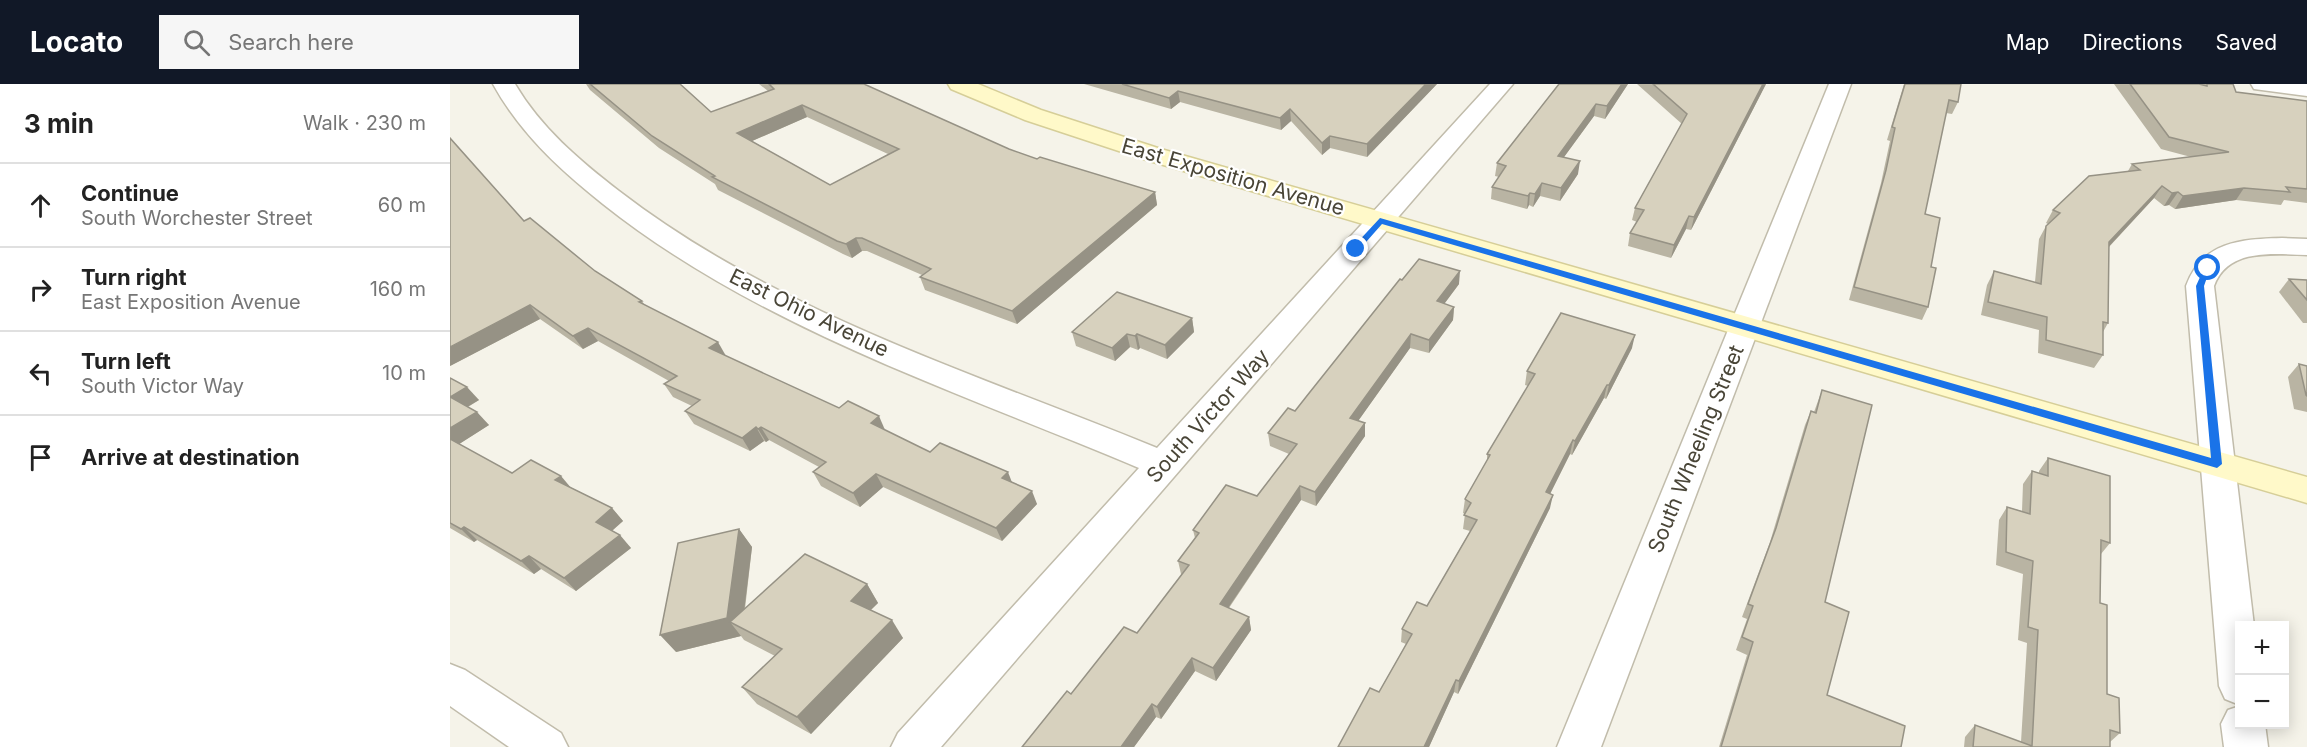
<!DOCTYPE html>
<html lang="en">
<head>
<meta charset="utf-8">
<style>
	:root { --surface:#fff; --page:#f6f6f6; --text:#222; --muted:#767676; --line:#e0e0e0; --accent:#111827 }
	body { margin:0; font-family:Inter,sans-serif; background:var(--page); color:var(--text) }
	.controls { position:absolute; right:18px; bottom:18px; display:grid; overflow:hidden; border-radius:0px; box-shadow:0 3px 15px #0003 }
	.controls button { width:54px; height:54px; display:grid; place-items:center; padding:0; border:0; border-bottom:2px solid var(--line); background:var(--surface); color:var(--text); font:30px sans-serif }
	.stop { position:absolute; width:18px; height:18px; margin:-14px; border:4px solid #1a73e8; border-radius:50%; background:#fff }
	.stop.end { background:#1a73e8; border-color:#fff; box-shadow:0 2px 6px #0008 }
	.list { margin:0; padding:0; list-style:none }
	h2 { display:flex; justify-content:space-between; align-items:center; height:78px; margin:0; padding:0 24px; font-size:26px }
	h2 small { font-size:20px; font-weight:400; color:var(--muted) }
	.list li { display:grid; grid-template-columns:39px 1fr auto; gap:18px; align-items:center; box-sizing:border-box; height:84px; padding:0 24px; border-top:2px solid var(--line) }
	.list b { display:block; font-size:22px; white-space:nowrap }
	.list p { margin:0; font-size:20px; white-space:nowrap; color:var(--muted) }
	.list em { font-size:20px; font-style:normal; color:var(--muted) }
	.icon { flex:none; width:33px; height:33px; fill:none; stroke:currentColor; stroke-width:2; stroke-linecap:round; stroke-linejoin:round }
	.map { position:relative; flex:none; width:1857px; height:663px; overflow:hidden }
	header { display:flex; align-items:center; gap:36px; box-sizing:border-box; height:84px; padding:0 30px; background:var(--accent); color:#fff }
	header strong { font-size:28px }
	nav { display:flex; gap:33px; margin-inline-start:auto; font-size:21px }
	.search { width:420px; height:54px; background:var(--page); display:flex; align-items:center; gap:15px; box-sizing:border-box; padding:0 21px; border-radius:0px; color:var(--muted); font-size:22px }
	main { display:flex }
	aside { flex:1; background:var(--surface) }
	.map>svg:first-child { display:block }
</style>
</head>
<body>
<header>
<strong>Locato</strong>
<div class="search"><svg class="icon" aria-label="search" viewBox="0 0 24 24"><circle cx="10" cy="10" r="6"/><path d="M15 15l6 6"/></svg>Search here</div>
<nav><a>Map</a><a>Directions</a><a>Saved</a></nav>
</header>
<main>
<aside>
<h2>3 min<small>Walk · 230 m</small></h2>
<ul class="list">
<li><svg class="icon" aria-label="ahead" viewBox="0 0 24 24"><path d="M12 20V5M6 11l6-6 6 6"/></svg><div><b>Continue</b><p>South Worchester Street</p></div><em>60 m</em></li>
<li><svg class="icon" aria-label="right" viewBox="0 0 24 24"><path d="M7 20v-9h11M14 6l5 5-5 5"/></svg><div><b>Turn right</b><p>East Exposition Avenue</p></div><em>160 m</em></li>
<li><svg class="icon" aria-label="left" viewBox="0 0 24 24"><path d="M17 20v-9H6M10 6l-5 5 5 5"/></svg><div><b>Turn left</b><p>South Victor Way</p></div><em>10 m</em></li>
<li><svg class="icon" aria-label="arrive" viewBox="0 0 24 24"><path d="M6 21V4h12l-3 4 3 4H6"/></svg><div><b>Arrive at destination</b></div></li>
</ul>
</aside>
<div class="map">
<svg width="1857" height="663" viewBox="0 0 1857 663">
	<rect width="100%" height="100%" fill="#f5f3e9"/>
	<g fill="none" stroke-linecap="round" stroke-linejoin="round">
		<g stroke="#c1bcab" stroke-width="3">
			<g id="street">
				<path d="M43 0H65C91 44 129 76 169 107 327 229 524 289 707 364L1040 0H1063L491 663H441L448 649 689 384C507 307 309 244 153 120 109 85 70 49 43 0Z"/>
				<polygon points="1379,0 1401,0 1151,663 1107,663"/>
				<polygon points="1801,0 1857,0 1857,12 1804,5"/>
				<path d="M1832 154 1857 155V171C1823 170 1778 164 1764 202L1804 542H1790V621L1775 615 1769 602 1736 202C1752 158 1790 155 1832 154Z"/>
				<polygon points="0,580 15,586 111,649 118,663 59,663 0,622"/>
				<polygon points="1790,622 1790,640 1815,640 1818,663 1774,663 1771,640 1778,626"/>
			</g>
		</g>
		<g stroke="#d6ce98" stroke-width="3">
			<polygon id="secondary" points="498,0 528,0 591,26 711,65 1857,393 1857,419 693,75 575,36 501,5"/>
		</g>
		<use href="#street" fill="#fff" fill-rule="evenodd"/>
		<use href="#secondary" fill="#fff9c9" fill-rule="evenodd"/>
	</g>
	<g fill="#b9b4a3" fill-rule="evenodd">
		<path d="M136 0H230L261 28 318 7 309 0H414L559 65 587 75 705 108 707 121 567 240 475 206 470 193 472 191 417 167H412L402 174 393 170 268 106 265 100 209 64 140 6ZM357 33 438 70 380 101 302 57Z"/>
		<polygon points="634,0 987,0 917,73 880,64 872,71 841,37 831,46 730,18 721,25"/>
		<polygon points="1109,0 1178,0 1155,35 1144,32 1114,73 1128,90 1110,117 1090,112 1083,123 1079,121 1077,125 1041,115 1042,103 1049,93 1045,92 1047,79"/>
		<polygon points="1187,0 1316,0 1241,146 1236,145 1221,174 1178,162 1180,149 1187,138 1182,136 1185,124 1232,40"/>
		<polygon points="1454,0 1511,0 1508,18 1502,30 1496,29 1475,130 1481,183 1478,223 1472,236 1399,216 1431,99 1440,57 1437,56"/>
		<polygon points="1664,0 1783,0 1786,8 1857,17 1857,119 1834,116 1831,121 1786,116 1725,125 1719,121 1714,122 1704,114 1659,163 1658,239 1653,248 1653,271 1644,284 1588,269 1589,246 1531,231 1537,201 1544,187 1585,198 1589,155 1596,142 1598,140 1596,139 1603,126 1678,87 1682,80 1741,73 1711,65"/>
		<polygon points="74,137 145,187 192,217 194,220 276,272 435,346 480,368 562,398 587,420 552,457 433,403 410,423 371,402 363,388 369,383 319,356 316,358 314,357 300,367 244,340 235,327 242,322 223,313 214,300 219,297 148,257 133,265 90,235 0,282"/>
		<polygon points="1839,195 1857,196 1857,239 1853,239 1829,208"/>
		<polygon points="952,196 1009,200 994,220 1004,223 1003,236 979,269 960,264 908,337 915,352 866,422 851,416 779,524 799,533 801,546 766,597 745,587 711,635 706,633 684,663 572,663 621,610 687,549 732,490 731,490 728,477 745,454 743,446 807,412 839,370 820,362 818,349 845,327"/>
		<polygon points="742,234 744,248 717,275 690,264 688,266 680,263 665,277 626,262 622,248"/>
		<polygon points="1182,264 1156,315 1154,314 1122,371 1120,370 1100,410 1100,424 1008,610 1004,608 979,663 888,663 929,608 956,560 951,558 952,545 977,522 1020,447 1013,445 1015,430 1013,429 1015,415 1037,377 1037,370 1078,302 1075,301 1077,287"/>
		<polygon points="1849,280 1857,282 1857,328 1844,325 1838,293"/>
		<polygon points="0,294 29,316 18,323 39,341 9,360 62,389 120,403 162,424 173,437 162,447 181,464 126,507 91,485 84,490 27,456 24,458 0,444"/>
		<polygon points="1372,306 1377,611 1451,663 1269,663 1297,571 1286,566 1297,535 1292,533 1320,458 1355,341 1361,327 1364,328"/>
		<polygon points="1598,374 1660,459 1651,470 1650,519 1657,610 1670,649 1660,658 1660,663 1514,663 1515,653 1525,641 1571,658 1577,559 1568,556 1573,490 1546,481 1549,436 1557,423 1572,427 1573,400 1582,387 1589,389 1589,387"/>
		<polygon points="289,445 302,463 295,525 417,500 428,519 421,526 453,554 361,650 307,620 292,603 325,572 294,556 291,552 226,568"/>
	</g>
	<g fill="#969285">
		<polygon points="976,0 987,0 917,73 917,60"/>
		<polygon points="1172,0 1178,0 1155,35 1157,22"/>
		<polygon points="1313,0 1316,0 1241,146 1244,133"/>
		<polygon points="728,7 730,18 721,25 719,14"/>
		<polygon points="1146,20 1144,32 1106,84 1108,72"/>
		<polygon points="352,21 357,33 293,61 287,49"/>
		<polygon points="840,25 841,37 831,46 830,34"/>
		<polygon points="880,52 880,64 872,71 872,59"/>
		<polygon points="1130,77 1128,90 1110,117 1111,104"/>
		<polygon points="1092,99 1090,112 1083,123 1085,110"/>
		<polygon points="1712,102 1704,114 1651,171 1659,158"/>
		<polygon points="1794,104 1786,116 1725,125 1733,112"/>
		<polygon points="705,108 707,121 567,240 562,227"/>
		<polygon points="1728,108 1719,121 1714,122 1722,109"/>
		<polygon points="1080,109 1079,121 1077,125 1078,112"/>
		<polygon points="1239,132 1236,145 1221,174 1224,161"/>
		<polygon points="406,154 412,167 402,174 396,160"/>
		<polygon points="1010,187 1009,200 986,231 987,217"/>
		<polygon points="80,221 90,235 0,282 0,263"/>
		<polygon points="1004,223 1003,236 979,269 979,256"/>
		<polygon points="742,234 744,248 717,275 715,261"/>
		<polygon points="138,244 148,257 133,265 123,252"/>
		<polygon points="677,250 680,263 665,277 662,264"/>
		<polygon points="687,250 690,264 688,266 685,252"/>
		<polygon points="961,250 960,264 901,347 900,334"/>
		<polygon points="1185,251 1182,264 1156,315 1159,301"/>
		<polygon points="268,258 276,272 259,264"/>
		<polygon points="1157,301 1154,314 1122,371 1125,357"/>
		<polygon points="17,303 29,316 12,326 0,313"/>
		<polygon points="27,328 39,341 3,364 0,360 0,344"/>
		<polygon points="429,332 435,346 421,339"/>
		<polygon points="915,339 915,352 866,422 865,408"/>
		<polygon points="306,343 314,357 300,367 292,354"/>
		<polygon points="311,343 319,356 316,358 308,345"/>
		<polygon points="1123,356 1120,370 1094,422 1096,408"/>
		<polygon points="558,388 563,401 552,394"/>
		<polygon points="426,390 433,403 410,423 403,409"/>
		<polygon points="111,392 122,405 105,396"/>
		<polygon points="850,402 851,416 772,533 770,520"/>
		<polygon points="582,407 587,420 552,457 546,444"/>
		<polygon points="1103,411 1100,424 1008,610 1009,597"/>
		<polygon points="162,424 173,437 157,451 146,438"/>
		<polygon points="14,443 27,456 24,458 11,445"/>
		<polygon points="289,445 302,463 292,544 280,538 291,552 226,568 210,551"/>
		<polygon points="170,451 181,464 126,507 114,494"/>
		<polygon points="79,472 91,485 84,490 71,477"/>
		<polygon points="417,500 428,519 412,534 401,517"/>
		<polygon points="799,533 801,546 766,597 763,584"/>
		<polygon points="442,536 453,554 361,650 347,633"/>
		<polygon points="742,574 745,587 711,635 707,623"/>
		<polygon points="1006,596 1004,608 979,663 974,663"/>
		<polygon points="702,620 706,633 684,663 671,663"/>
	</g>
	<g fill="#d7d1be" stroke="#969285" stroke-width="1.5" fill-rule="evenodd">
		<path d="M140 0H230L261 28 324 5 319 0H414L559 65 587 75 590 73 705 108 562 227 470 193 481 185 412 154H406L396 160 387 157 262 93 265 92 202 52ZM352 21 449 65 380 101 287 49Z"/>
		<polygon points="672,0 976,0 917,60 880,52 872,59 840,25 830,34 728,7 719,14"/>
		<polygon points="1109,0 1172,0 1157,22 1146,20 1108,72 1130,77 1111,104 1092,99 1085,110 1080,109 1078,112 1042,103 1056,82 1047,79"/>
		<polygon points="1203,0 1313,0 1244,133 1239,132 1224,161 1180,149 1194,126 1185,124 1237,30"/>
		<polygon points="1455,0 1511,0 1508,18 1499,16 1475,130 1490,134 1481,183 1486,184 1478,223 1404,203 1436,86 1445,44 1442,43"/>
		<polygon points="1680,0 1749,0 1757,2 1757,0 1783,0 1786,8 1857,17 1857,105 1836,103 1840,108 1794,104 1733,112 1728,108 1722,109 1712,102 1659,158 1658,239 1653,238 1653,271 1596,256 1597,233 1538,218 1544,187 1591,200 1596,142 1610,129 1603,126 1639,92 1690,86 1682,80 1779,68 1719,53"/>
		<polygon points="0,54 74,137 80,134 145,187 192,217 189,218 268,258 259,264 389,324 398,317 429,332 421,339 480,368 490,359 558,388 552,394 582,407 546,444 426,390 403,409 363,388 376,378 311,343 308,345 306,343 292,354 235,327 250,316 214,300 227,292 138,244 123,252 80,221 0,263"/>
		<polygon points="969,175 1010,187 987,217 1004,223 979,256 961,250 900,334 915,339 865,408 850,402 770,520 799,533 763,584 742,574 707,623 702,620 671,663 572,663 617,607 621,610 674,543 687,549 739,481 728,477 749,449 743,446 776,401 807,412 847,360 818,349 838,324 845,327 856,313 950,195 952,196"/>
		<polygon points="1839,195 1857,196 1857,216"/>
		<polygon points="667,208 742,234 715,261 687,250 685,252 677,250 662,264 622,248"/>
		<polygon points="1111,229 1185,251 1159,301 1157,301 1125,357 1123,356 1096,408 1103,411 1009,597 1006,596 974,663 888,663 920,604 929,608 962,550 952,545 967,518 977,522 1027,436 1014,431 1021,419 1015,415 1040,371 1037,370 1085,290 1077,287"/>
		<polygon points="1849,280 1857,282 1857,312 1856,311"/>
		<polygon points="0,294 17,303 0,313 27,328 0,344"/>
		<polygon points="1372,306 1422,321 1375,518 1399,528 1377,611 1455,642 1451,663 1271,663 1303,558 1292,553 1303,522 1298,520 1326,444 1361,327 1366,329"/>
		<polygon points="0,355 62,389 81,376 111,392 105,396 162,424 146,438 170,451 114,494 79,472 71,477 14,443 11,445 0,439"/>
		<polygon points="1598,374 1660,392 1660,459 1651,456 1650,519 1657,521 1657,610 1669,614 1670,649 1660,646 1660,663 1523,663 1525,641 1582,662 1588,546 1578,543 1583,477 1556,468 1557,423 1580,430 1582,387 1598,392"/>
		<polygon points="289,445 277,534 210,551 228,459"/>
		<polygon points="355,470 417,500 401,517 442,536 347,633 292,603 332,565 280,538"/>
	</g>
	<polygon fill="#1a73e8" points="930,134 1761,374 1746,202 1755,182 1761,182 1754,202 1772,380 1767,384 932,140 909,166 903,166 903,163"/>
	<g text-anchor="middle" stroke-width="4.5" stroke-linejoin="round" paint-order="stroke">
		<g font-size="21" fill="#494537" stroke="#fff">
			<text transform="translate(783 93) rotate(16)" y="7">East Exposition Avenue</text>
			<text transform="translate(359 229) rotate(26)" y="7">East Ohio Avenue</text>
			<text transform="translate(758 332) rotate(-48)" y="7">South Victor Way</text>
			<text transform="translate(1246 365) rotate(-68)" y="7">South Wheeling Street</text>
		</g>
	</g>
</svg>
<div class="controls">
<button>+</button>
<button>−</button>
</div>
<div class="stop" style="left:1758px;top:184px"></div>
<div class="stop end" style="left:906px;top:165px"></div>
</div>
</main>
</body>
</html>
